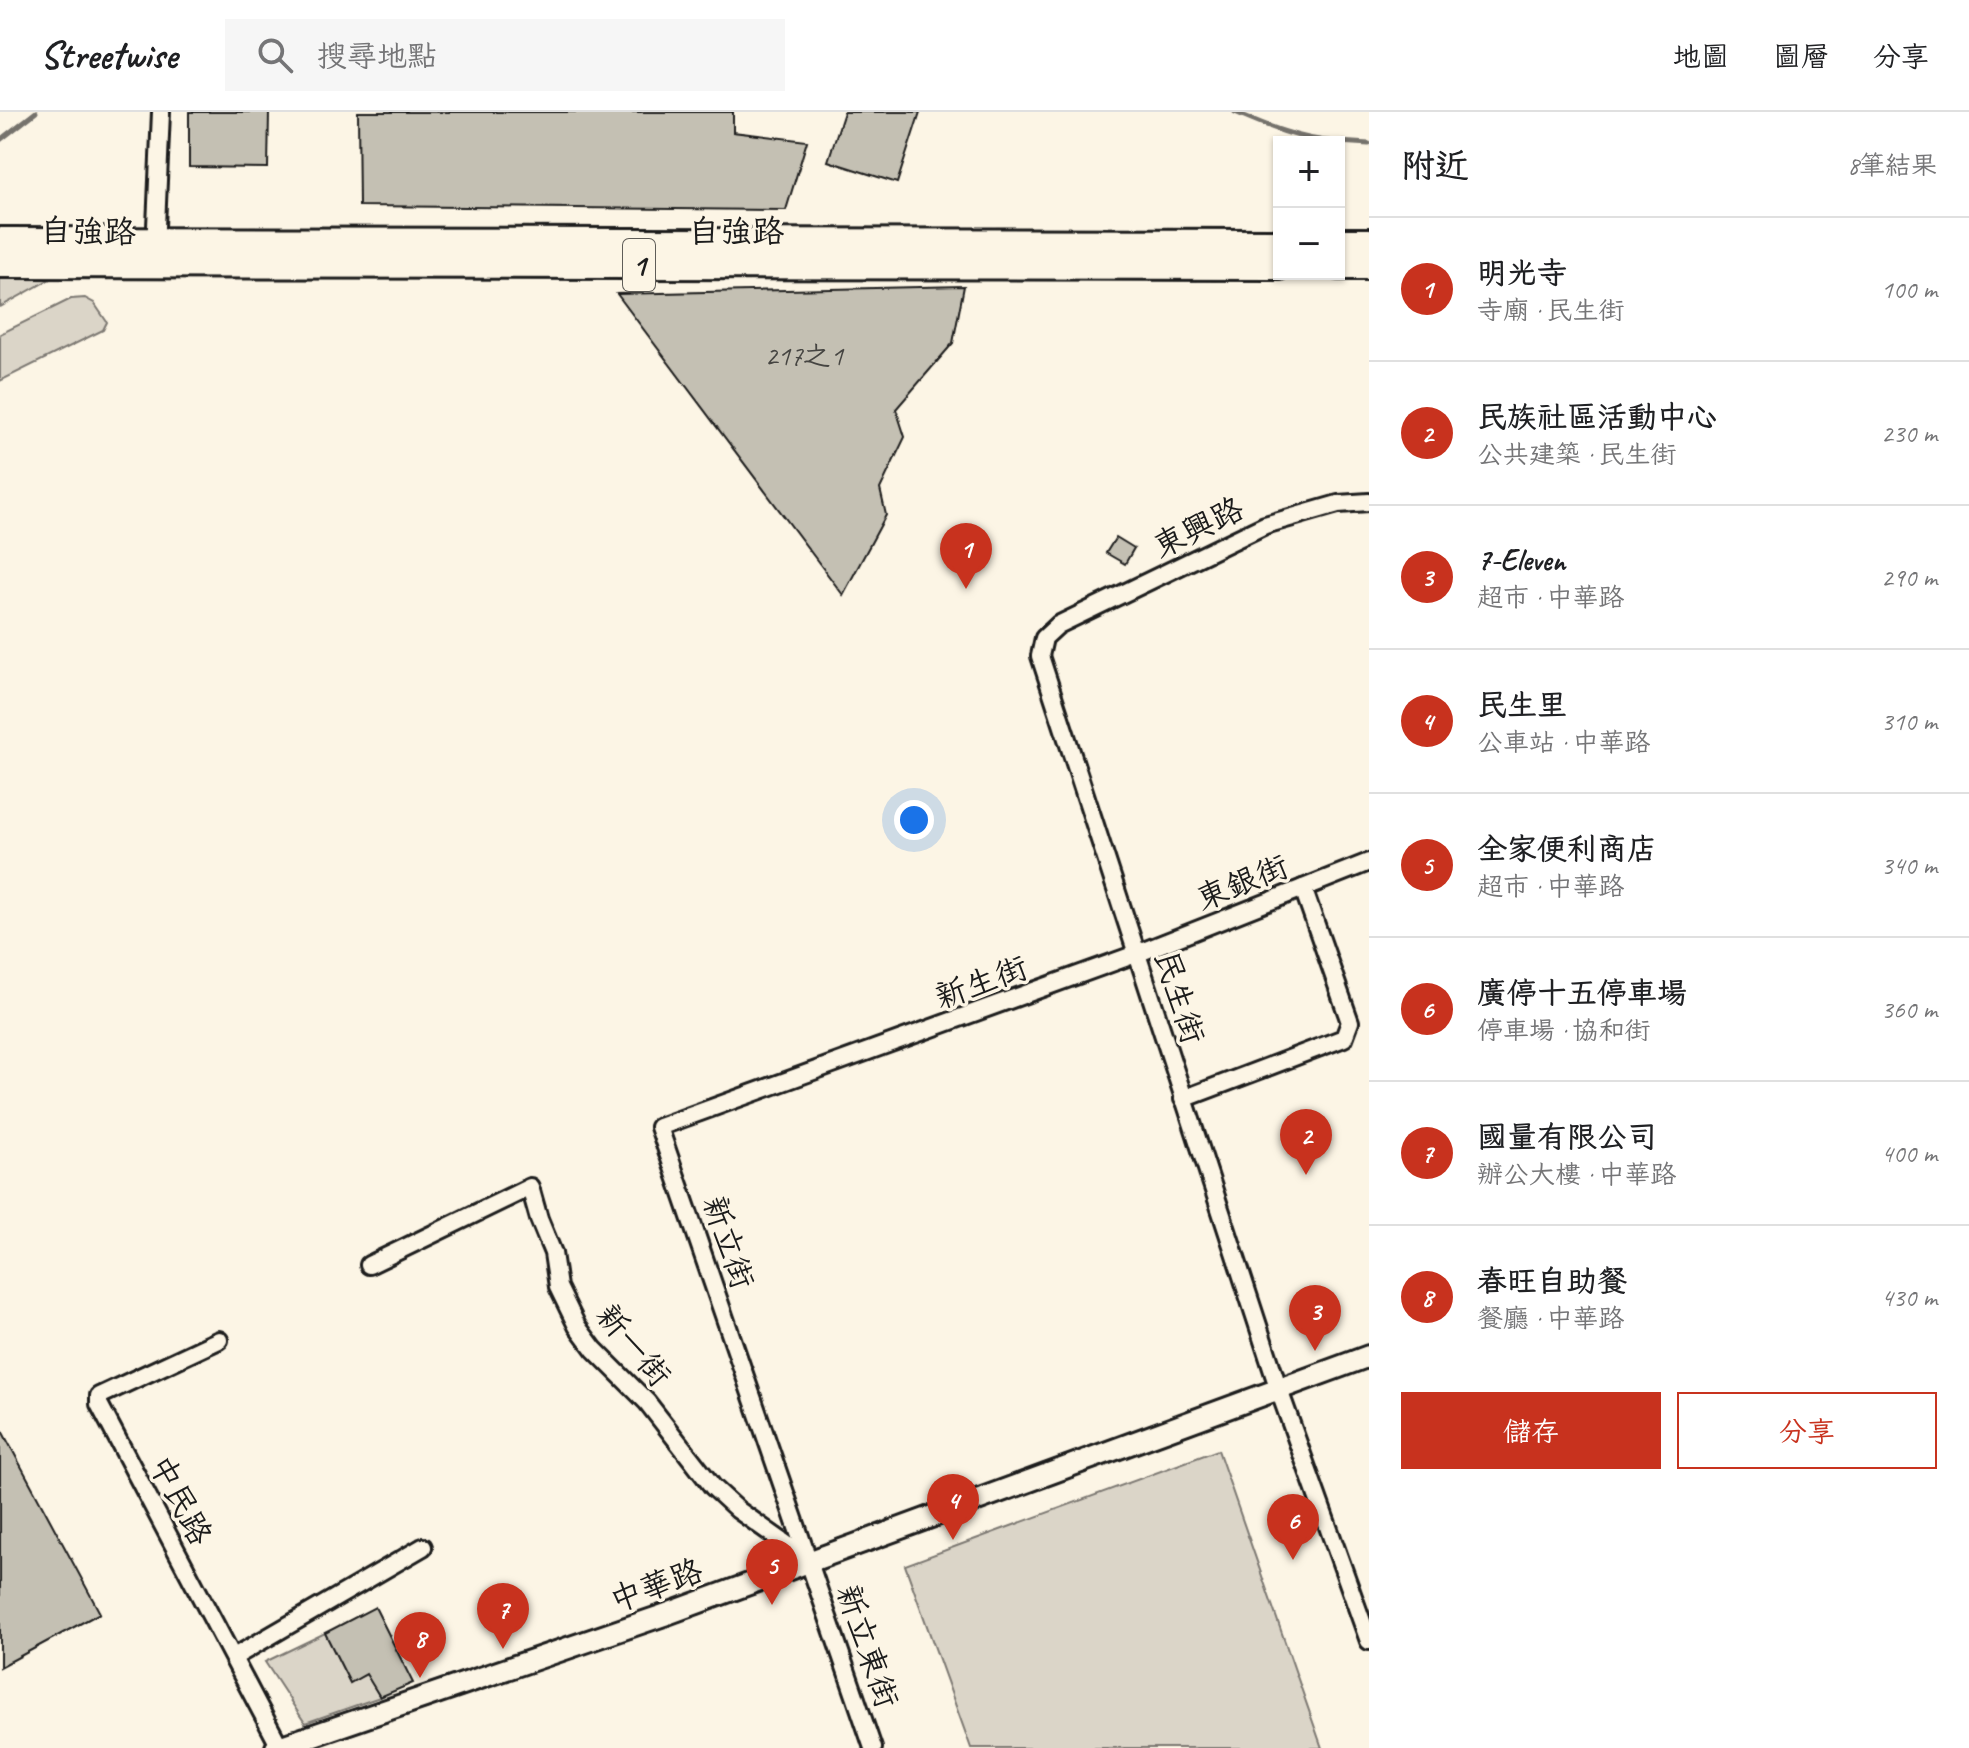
<!DOCTYPE html>
<html lang="zh-TW">
<head>
<meta charset="utf-8">
<style>
	:root { --surface:#fff; --page:#f6f6f6; --text:#202124; --muted:#757577; --line:#e0e0e0; --accent:#c8321e }
	body { margin:0; font-family:Caveat,"LXGW WenKai TC",sans-serif; background:var(--page); color:var(--text) }
	.controls { position:absolute; right:24px; top:24px; display:grid; overflow:hidden; border-radius:0px; box-shadow:0 2px 6px #0004 }
	.controls button { width:72px; height:72px; display:grid; place-items:center; padding:0; border:0; border-bottom:2px solid var(--line); background:var(--surface); color:var(--text); font:40px sans-serif }
	.you { position:absolute; left:914px; top:708px; width:28px; height:28px; margin:-20px; border:6px solid #fff; border-radius:50%; background:#1a73e8; box-shadow:0 0 0 12px #1a73e833 }
	.badge { display:grid; place-items:center; width:52px; height:52px; border-radius:50%; background:var(--accent); color:#fff; font-size:26px; font-weight:700 }
	.pin { position:absolute; translate:-50% -66px; filter:drop-shadow(0 2px 4px #0008) }
	.pin::after { content:''; position:absolute; top:42px; width:28px; height:24px; background:inherit; clip-path:polygon(0 0,100% 0,50% 100%) }
	.list { margin:0; padding:0; list-style:none }
	h2 { display:flex; justify-content:space-between; align-items:center; height:104px; margin:0; padding:0 32px; font-size:34px }
	h2 small { font-size:26px; font-weight:400; color:var(--muted) }
	.list li { display:grid; grid-template-columns:52px 1fr auto; gap:24px; align-items:center; box-sizing:border-box; height:144px; padding:0 32px; border-top:2px solid var(--line) }
	.list b { display:block; font-size:30px; white-space:nowrap }
	.list p { margin:0; font-size:26px; white-space:nowrap; color:var(--muted) }
	.list em { font-size:26px; font-style:normal; color:var(--muted) }
	.actions { display:flex; gap:16px; padding:24px 32px }
	.actions a { flex:1; padding:18px 0; border:2px solid var(--accent); border-radius:0px; text-align:center; font-size:28px; color:var(--accent) }
	.actions .main { background:var(--accent); color:#fff }
	.icon { flex:none; width:44px; height:44px; fill:none; stroke:currentColor; stroke-width:2; stroke-linecap:round; stroke-linejoin:round }
	.map { position:relative; flex:none; width:1369px; height:1636px; overflow:hidden }
	header { display:flex; align-items:center; gap:48px; box-sizing:border-box; height:112px; padding:0 40px; background:var(--surface); border-bottom:2px solid var(--line) }
	header strong { font-size:38px }
	nav { display:flex; gap:44px; margin-inline-start:auto; font-size:28px }
	.search { width:560px; height:72px; background:var(--page); display:flex; align-items:center; gap:20px; box-sizing:border-box; padding:0 28px; border-radius:0px; color:var(--muted); font-size:30px }
	main { display:flex }
	aside { flex:1; background:var(--surface) }
	.map>svg:first-child { display:block }
</style>
</head>
<body>
<header>
<strong>Streetwise</strong>
<div class="search"><svg class="icon" aria-label="search" viewBox="0 0 24 24"><circle cx="10" cy="10" r="6"/><path d="M15 15l6 6"/></svg>搜尋地點</div>
<nav><a>地圖</a><a>圖層</a><a>分享</a></nav>
</header>
<main>
<div class="map">
<svg width="1369" height="1636" viewBox="0 0 1369 1636">
	<rect width="100%" height="100%" fill="#fcf5e5"/>
	<filter id="ink" filterUnits="userSpaceOnUse"><feTurbulence type="fractalNoise" baseFrequency=".0125" numOctaves="2"/><feDisplacementMap in="SourceGraphic" scale="16" xChannelSelector="R" yChannelSelector="G"/><feConvolveMatrix kernelMatrix="1 2 1 2 8 2 1 2 1" color-interpolation-filters="sRGB"/></filter>
	<g filter="url(#ink)">
		<g fill="#dbd5c8" stroke="#7c7872" stroke-width="2">
			<polygon points="0,166 52,166 0,195"/>
			<polygon points="85,186 94,191 107,210 103,218 0,269 0,222 71,187"/>
			<polygon points="1218,1338 1322,1636 971,1636 905,1453"/>
			<polygon points="325,1521 350,1570 367,1562 380,1585 305,1611 265,1550"/>
		</g>
		<g fill="none" stroke-linecap="round" stroke-linejoin="round">
			<g stroke="#75726c" stroke-width="5">
				<path d="M1235 0C1267 14 1300 28 1336 30"/>
				<polyline points="0,28 36,0"/>
				<polyline points="1339,30 1369,32"/>
			</g>
		</g>
		<g fill="#c4c0b3" stroke="#1c1c1c" stroke-width="2">
			<polygon points="189,0 269,0 268,56 189,55"/>
			<polygon points="358,0 733,0 733,20 807,29 786,98 359,94"/>
			<polygon points="844,0 920,0 897,71 828,49"/>
			<polygon points="964,174 953,231 896,297 905,325 880,377 886,403 843,483 617,182"/>
			<polygon points="1116,425 1134,436 1125,452 1106,441"/>
			<polygon points="0,1315 100,1501 0,1555"/>
			<polygon points="375,1495 413,1571 380,1585 366,1562 350,1571 325,1521"/>
		</g>
		<g fill="none" stroke-linecap="round" stroke-linejoin="round">
			<g stroke="#1c1c1c" stroke-width="22">
				<g id="minor">
					<polyline points="155,137 161,0"/>
					<polyline points="1369,390 1338,392 1265,413 1058,513 1044,526 1040,544 1279,1278 1369,1529"/>
					<polyline points="1183,987 1344,926 1350,910 1303,776"/>
					<polyline points="369,1153 530,1075 539,1107 553,1141 558,1175 577,1214 594,1237 647,1290 713,1375 738,1398 810,1449"/>
					<polyline points="219,1228 99,1284 99,1292 280,1635"/>
					<polyline points="234,1545 423,1435"/>
					<polyline points="873,1636 659,1015 1136,842 1369,750"/>
				</g>
			</g>
			<g stroke="#1c1c1c" stroke-width="26">
				<polyline id="tertiary" points="276,1636 667,1502 1369,1244"/>
			</g>
			<g stroke="#1c1c1c" stroke-width="32">
				<g id="primary">
					<polyline points="0,129 1279,131"/>
					<polyline points="1339,130 1369,130"/>
					<polyline points="0,152 1279,154"/>
					<polyline points="1339,154 1369,154"/>
				</g>
			</g>
			<use href="#minor" stroke="#fcf5e5" stroke-width="16"/>
			<use href="#tertiary" stroke="#fcf5e5" stroke-width="20"/>
			<use href="#primary" stroke="#fcf5e5" stroke-width="26"/>
		</g>
	</g>
	<g text-anchor="middle" stroke-width="7" stroke-linejoin="round" paint-order="stroke">
		<g font-size="28" fill="#464542">
			<text x="804" y="253">217之1</text>
		</g>
		<rect fill="#fcf5e5" stroke="#5f5d58" stroke-width="2" x="623" y="127" width="32" height="52" rx="6"/>
		<g font-size="30" font-weight="bold" fill="#1c1c1c">
			<text x="639" y="163">1</text>
		</g>
		<g font-size="32" fill="#1c1c1c" stroke="#fcf5e5">
			<text transform="translate(88 119) rotate(1)" y="11">自強路</text>
			<text x="736" y="130">自強路</text>
			<text transform="translate(1198 415) rotate(-26)" y="11">東興路</text>
			<text transform="translate(1242 770) rotate(-22)" y="11">東銀街</text>
			<text transform="translate(981 870) rotate(-20)" y="11">新生街</text>
			<text transform="translate(1180 885) rotate(72)" y="11">民生街</text>
			<text transform="translate(729 1130) rotate(71)" y="11">新立街</text>
			<text transform="translate(634 1233) rotate(50)" y="11">新一街</text>
			<text transform="translate(181 1388) rotate(62)" y="11">中民路</text>
			<text transform="translate(656 1473) rotate(-20)" y="11">中華路</text>
			<text transform="translate(868 1534) rotate(71)" y="11">新立東街</text>
		</g>
	</g>
</svg>
<div class="controls">
<button>+</button>
<button>−</button>
</div>
<div class="you"></div>
<div class="pin badge" style="left:966px;top:477px">1</div>
<div class="pin badge" style="left:1306px;top:1063px">2</div>
<div class="pin badge" style="left:1315px;top:1239px">3</div>
<div class="pin badge" style="left:953px;top:1428px">4</div>
<div class="pin badge" style="left:772px;top:1493px">5</div>
<div class="pin badge" style="left:1293px;top:1448px">6</div>
<div class="pin badge" style="left:503px;top:1537px">7</div>
<div class="pin badge" style="left:420px;top:1566px">8</div>
</div>
<aside>
<h2>附近<small>8筆結果</small></h2>
<ul class="list">
<li><span class="badge">1</span><div><b>明光寺</b><p>寺廟 · 民生街</p></div><em>100 m</em></li>
<li><span class="badge">2</span><div><b>民族社區活動中心</b><p>公共建築 · 民生街</p></div><em>230 m</em></li>
<li><span class="badge">3</span><div><b>7-Eleven</b><p>超市 · 中華路</p></div><em>290 m</em></li>
<li><span class="badge">4</span><div><b>民生里</b><p>公車站 · 中華路</p></div><em>310 m</em></li>
<li><span class="badge">5</span><div><b>全家便利商店</b><p>超市 · 中華路</p></div><em>340 m</em></li>
<li><span class="badge">6</span><div><b>廣停十五停車場</b><p>停車場 · 協和街</p></div><em>360 m</em></li>
<li><span class="badge">7</span><div><b>國量有限公司</b><p>辦公大樓 · 中華路</p></div><em>400 m</em></li>
<li><span class="badge">8</span><div><b>春旺自助餐</b><p>餐廳 · 中華路</p></div><em>430 m</em></li>
</ul>
<div class="actions"><a class="main">儲存</a><a>分享</a></div>
</aside>
</main>
</body>
</html>
